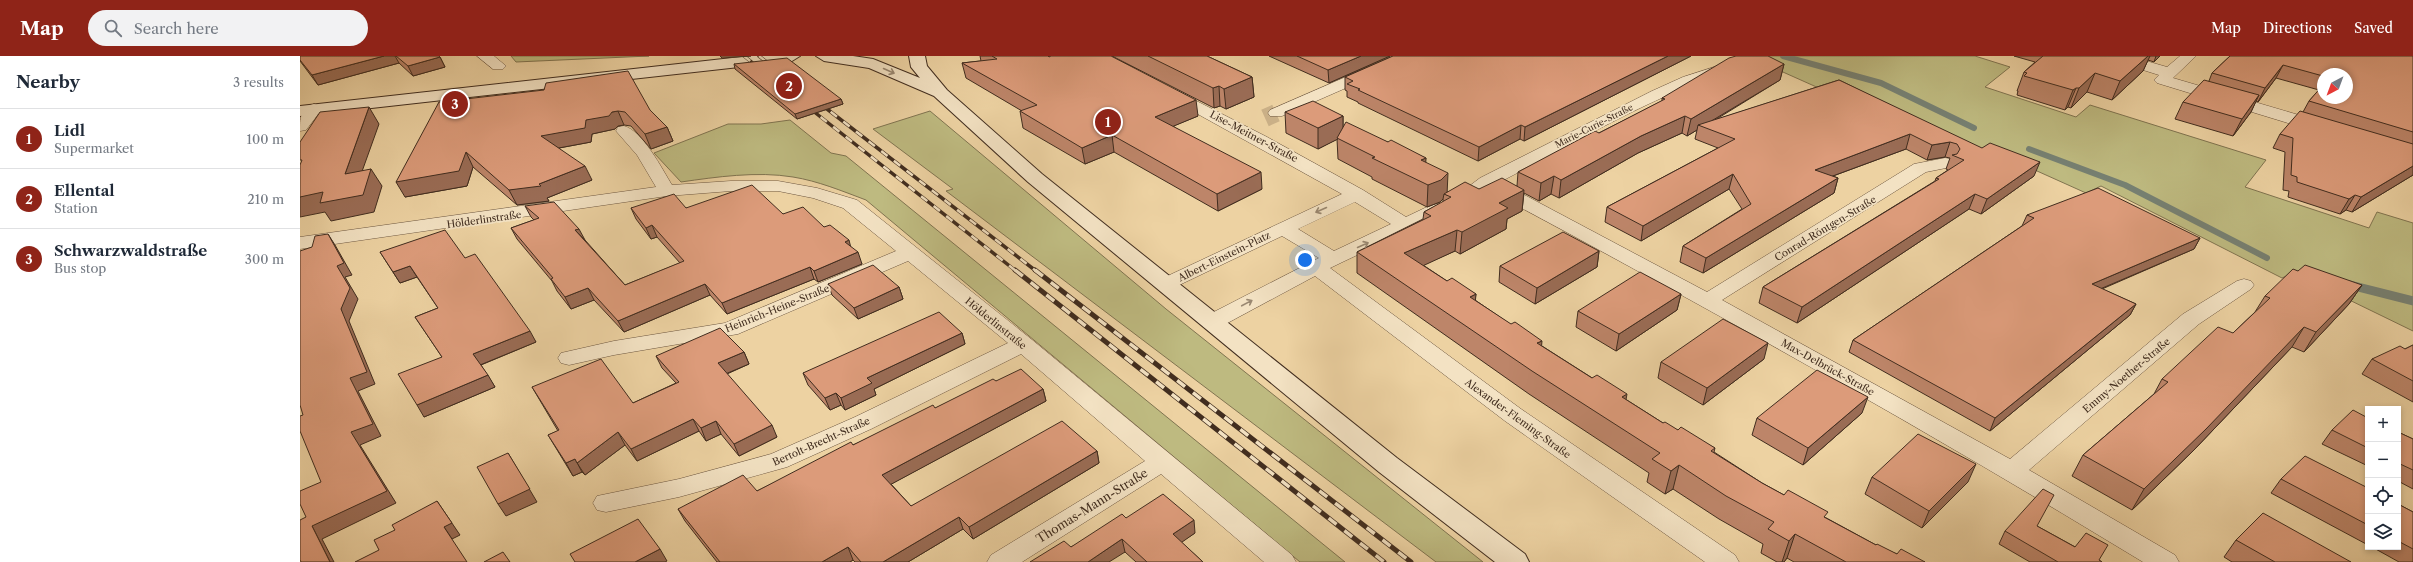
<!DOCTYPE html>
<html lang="en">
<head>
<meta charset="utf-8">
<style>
	:root { --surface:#fff; --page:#f2f2f3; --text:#1f2937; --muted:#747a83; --line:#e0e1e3; --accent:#8f2418 }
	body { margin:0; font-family:"Libre Caslon Text",serif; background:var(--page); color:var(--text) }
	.controls { position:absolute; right:12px; bottom:12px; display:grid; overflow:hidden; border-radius:0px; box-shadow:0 2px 6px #0003 }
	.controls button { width:36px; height:36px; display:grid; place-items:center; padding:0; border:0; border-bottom:1px solid var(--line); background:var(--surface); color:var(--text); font:20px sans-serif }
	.compass { position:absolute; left:2017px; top:12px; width:36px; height:36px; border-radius:50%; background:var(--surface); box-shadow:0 2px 6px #0003; rotate:221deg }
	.you { position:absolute; left:1005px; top:204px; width:14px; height:14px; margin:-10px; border:3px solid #fff; border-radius:50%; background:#1a73e8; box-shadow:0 0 0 6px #1a73e833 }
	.badge { display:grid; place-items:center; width:26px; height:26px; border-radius:50%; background:var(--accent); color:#fff; font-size:13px; font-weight:700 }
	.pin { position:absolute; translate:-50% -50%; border:2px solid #fff; box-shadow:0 1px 4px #0006 }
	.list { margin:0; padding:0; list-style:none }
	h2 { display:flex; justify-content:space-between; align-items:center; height:52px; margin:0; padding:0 16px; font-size:17px }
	h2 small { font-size:13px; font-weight:400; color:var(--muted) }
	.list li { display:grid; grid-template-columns:26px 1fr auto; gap:12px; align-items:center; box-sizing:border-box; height:60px; padding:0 16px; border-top:1px solid var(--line) }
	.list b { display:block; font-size:15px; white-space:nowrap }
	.list p { margin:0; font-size:13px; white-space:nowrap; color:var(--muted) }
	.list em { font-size:13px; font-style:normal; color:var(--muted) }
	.icon { flex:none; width:22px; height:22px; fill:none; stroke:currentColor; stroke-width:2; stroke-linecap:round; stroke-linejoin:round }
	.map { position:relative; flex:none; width:2113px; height:506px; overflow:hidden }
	header { display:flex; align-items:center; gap:24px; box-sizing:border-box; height:56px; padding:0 20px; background:var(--accent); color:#fff }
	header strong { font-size:19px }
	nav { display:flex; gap:22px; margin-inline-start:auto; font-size:14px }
	.search { width:280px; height:36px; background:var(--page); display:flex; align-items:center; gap:10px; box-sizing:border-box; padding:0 14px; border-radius:22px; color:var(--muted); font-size:15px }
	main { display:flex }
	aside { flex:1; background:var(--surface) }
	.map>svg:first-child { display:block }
</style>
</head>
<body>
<header>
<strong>Map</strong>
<div class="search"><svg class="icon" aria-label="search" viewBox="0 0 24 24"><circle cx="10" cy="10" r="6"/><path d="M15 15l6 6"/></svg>Search here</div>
<nav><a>Map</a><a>Directions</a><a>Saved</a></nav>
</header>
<main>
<aside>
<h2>Nearby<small>3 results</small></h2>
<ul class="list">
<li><span class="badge">1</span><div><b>Lidl</b><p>Supermarket</p></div><em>100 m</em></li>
<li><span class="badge">2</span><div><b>Ellental</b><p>Station</p></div><em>210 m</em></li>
<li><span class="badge">3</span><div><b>Schwarzwaldstraße</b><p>Bus stop</p></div><em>300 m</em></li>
</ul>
</aside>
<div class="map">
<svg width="2113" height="506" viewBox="0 0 2113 506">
	<rect width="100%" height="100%" fill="#edd2a2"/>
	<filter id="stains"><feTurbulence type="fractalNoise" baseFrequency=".005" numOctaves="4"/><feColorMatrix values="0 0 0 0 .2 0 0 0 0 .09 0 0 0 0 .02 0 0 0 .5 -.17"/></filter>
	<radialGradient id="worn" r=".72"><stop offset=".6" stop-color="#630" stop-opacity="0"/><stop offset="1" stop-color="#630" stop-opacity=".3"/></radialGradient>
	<g fill="#beba80" stroke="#807450">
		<polygon points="211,0 349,0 216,6"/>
		<polygon points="1447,0 1675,0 1710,11 1685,31 1776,61 1790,49 1966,104 1945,131 2069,172 2077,156 2113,167 2113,275 2035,237 1991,218 1982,222 1801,130 1786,137 1717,106 1521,33"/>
		<polygon points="630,55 866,253 1183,506 1136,506 646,135 653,133 573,73"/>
		<path d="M490 64 531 97 546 100 1045 506H1000L566 144C542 135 518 125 493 121 457 115 416 121 381 126L354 97 428 68H461Z"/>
	</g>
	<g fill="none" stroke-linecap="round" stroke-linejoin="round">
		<g stroke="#768072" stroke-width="6">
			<polyline points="1483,0 1581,27 1674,72"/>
			<polyline points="1729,93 1825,129 1967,202"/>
		</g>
		<polyline stroke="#768072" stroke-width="9" points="2050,229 2113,245"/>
		<polyline stroke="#cbb188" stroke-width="18" stroke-dasharray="18 8" stroke-linecap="butt" points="965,62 976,57"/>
		<g stroke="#6c5640" stroke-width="1">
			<g id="street">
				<polygon points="177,0 194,0 206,10 203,13 193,13"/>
				<polygon points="1094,0 1114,0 1112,3 982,60 970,60 968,57 970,54"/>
				<polygon points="1806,0 1829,0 1867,11 1880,0 1896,0 1873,22 2026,67 2028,71 2026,75 2014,75 1857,27 1854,24 1859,19 1808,3"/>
				<path d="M1424 8 1432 13 1429 16C1349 41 1275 87 1200 126L1407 236 1614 108 1645 102 1651 103 1654 107 1651 111 1626 116 1422 244 1710 403 1883 258 1937 225 1944 223 1951 225 1954 229 1951 233 1899 268 1729 414 1875 499 1879 506H1843C1628 375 1409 252 1186 133L1177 136 1171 135 1168 131 1180 122 1352 35 1383 21Z"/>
				<path d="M873 33 967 81 1063 134 1106 161 1133 148H1147L1149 152 1147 156 1030 212 1221 353 1435 499 1439 506H1405L1205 365 1015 220 920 271 912 273 904 271 901 266 904 261 1019 202 982 180 873 232 866 234 859 232 856 228 859 224 1042 138 867 41 865 38ZM1055 146 1091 168 1034 195 998 173Z"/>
				<path d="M14 48 20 50 22 53 6 74 0 75C0 63 0 52 14 48Z"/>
				<path d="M324 70C343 75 362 113 372 129L431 125H478L517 132 557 144 731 283 992 499 996 506H964L861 418 722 506H687L691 499 845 405 721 298 571 373 487 411 379 441 306 456 297 454 293 447 297 440 379 423 471 398 555 361 708 287 608 205 438 278 314 299 269 309 261 307 258 302 261 297 314 285 425 267 596 195 543 152 513 142 478 135H431L367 140 0 193V181L356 131 337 99 316 75 318 71Z"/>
			</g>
		</g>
		<g stroke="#412d1f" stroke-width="2">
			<g id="secondary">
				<polygon points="450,0 500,0 492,5 0,60 0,50"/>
				<polygon points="516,0 553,0 573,3 620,22 611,11 609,0 625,0 627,10 647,34 742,118 1097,402 1225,498 1229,506 1195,506 1079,416 728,126 634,40 569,12 524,5"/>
			</g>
		</g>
		<use href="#street" fill="#f3e2c3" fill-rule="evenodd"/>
		<use href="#secondary" fill="#f3e2c3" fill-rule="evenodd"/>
		<g stroke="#412d1f" stroke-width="3.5">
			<g id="rail-far1">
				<polyline points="444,0 459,12"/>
				<polyline points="459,0 473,11"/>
				<polyline points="518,46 736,215"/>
				<polyline points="508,51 716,215"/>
			</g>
		</g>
		<g stroke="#412d1f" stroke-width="5">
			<g id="rail">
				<polyline points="715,214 1084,506"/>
				<polyline points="735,214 1111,506"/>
			</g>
		</g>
		<use href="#rail-far1" stroke="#f3e2c3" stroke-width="2.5" stroke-dasharray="8" stroke-linecap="butt"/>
		<use href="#rail" stroke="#f3e2c3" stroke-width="3.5" stroke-dasharray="10" stroke-linecap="butt"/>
	</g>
	<g fill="#bd8569" stroke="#412d1f" fill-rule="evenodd">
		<polygon points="0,0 139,0 140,1 145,11 113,20 99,7 18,29 0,5"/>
		<polygon points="420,0 451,0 422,2"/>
		<polygon points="680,0 748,0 898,60 873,70 962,133 918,155 814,96 785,108 723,72 720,55 722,55 666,22 662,7 681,5"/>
		<polygon points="812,0 907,0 952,21 954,41 926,53 920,50 914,52"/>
		<polygon points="969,0 1090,0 1029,27"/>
		<polygon points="1093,0 1391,0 1224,85 1220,83 1178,105 1058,47 1058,46 1047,41 1047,35 1045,34 1045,21"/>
		<polygon points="1714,0 1860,0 1854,6 1848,4 1843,15 1812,44 1787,36 1771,52 1768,51 1765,54 1717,39 1718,35 1717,35 1724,16 1735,6"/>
		<path d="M1930 0H2113V119L2052 156 2046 154 2040 158 1988 141 1989 135 1983 134 1985 96 1973 92 1980 78 2003 56 2009 45 2019 34 1976 22 1958 46 1956 45 1951 56 1933 80 1875 63 1883 46 1909 25 1912 17ZM2023 18H2047L2023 42Z"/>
		<polygon points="434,8 541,43 543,48 497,63 435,13"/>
		<polygon points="1484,8 1480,24 1415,64 1539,24 1734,120 1681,158 1669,153 1497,267 1459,247 1463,231 1635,125 1636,122 1648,114 1646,113 1650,102 1645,101 1627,104 1606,93 1533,120 1538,122 1534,137 1403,217 1380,206 1383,190 1442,153 1429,133 1341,185 1305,166 1307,151 1418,92 1395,83 1397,74 1387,80 1382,77 1338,97 1259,142 1251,138 1239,145 1224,137 1222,155 1207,163 1206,173 1160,198 1155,195 1123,209 1147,225 1176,238 1175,244 1242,290 1363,367 1415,392 1414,396 1462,427 1576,489 1597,498 1625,506 1494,506 1487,502 1484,506 1477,506 1461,497 1463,488 1419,463 1373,433 1365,438 1347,426 1349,417 1229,338 1057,217 1057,196 1123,163 1124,156 1143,146 1143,143 1140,146 1127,151 1072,123 1072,121 1038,103 1037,83 1018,93 986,77 985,56 1043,60 1043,72 1088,86 1126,102 1125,106 1147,136 1217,130 1218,116 1299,77 1362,45 1362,42"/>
		<polygon points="244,34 350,54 367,71 373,85 351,93 331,70 324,69 318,70 315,73 292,78 291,86 259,92 292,124 247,142 249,145 217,149 173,111 167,130 105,141"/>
		<polygon points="225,150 285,184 325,229 380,207 357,181 351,183 336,163 331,152 386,152 483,158 524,171 551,191 562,208 518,226 514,223 427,258 410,239 324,276 294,244 271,253 257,235 252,225 217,183 211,172 234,164 231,161"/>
		<polygon points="1727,159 1900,182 1894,193 1802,233 1836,248 1830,259 1690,375 1549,296 1553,284 1722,170"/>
		<polygon points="1299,195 1297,211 1235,248 1199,226 1200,210"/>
		<polygon points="80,196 165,202 236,286 181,309 195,331 124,361 142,301 115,261 138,252 117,221 100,227"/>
		<polygon points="1998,215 2062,229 2049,248 2004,296 1992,291 1894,394 1832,454 1772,420 1783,399 1854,338 1862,323 1933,277 1955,256 1965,240"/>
		<polygon points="528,228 599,231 603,243 558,263 532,239"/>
		<polygon points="1381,238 1377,254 1316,295 1276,271 1278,255"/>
		<polygon points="662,277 665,288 574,333 576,339 545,354 541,349 530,354 508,329 503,317"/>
		<polygon points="2113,289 2113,346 2062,318 2072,303 2105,293"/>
		<polygon points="444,296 449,308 427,318 477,381 439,400 421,378 406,385 399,375 337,405 325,389 285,419 282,416 273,420 248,379 258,375 232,331 333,347 376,327 362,312 356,300"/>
		<polygon points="1464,303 1403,349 1358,322 1361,306"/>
		<polygon points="696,325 743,333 746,345 591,428 611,450 797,395 799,407 673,483 663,473 608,506 555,506 553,504 550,506 417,506 385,465 378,453 457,435 553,389"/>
		<polygon points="1562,357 1503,409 1452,379 1457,362"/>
		<polygon points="2068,362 2068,410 2022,388 2032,374"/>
		<polygon points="2098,376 2113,383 2113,433 2098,425"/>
		<polygon points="1572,421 1668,426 1622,472 1565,438"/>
		<polygon points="1981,423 2068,432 2068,489 1971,437"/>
		<polygon points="2098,448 2113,456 2113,506 2099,506 2072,491 2098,491"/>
		<polygon points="826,462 895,477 881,486 903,506 836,506 825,496 771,491"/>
		<polygon points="1737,470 1799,504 1802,506 1730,506 1699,488 1705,475"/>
		<polygon points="1936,484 2051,506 1932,506 1924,501"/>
	</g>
	<g fill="#9a6c55" stroke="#412d1f">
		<polygon points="84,0 95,0 99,7 18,29 12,19"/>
		<polygon points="1061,0 1090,0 1029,27 1028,14"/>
		<polygon points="1368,0 1391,0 1224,85 1225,71"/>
		<polygon points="1848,0 1850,0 1843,15 1812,44 1820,25"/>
		<polygon points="1856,0 1860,0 1854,6"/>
		<polygon points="140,1 145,11 113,20 108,10"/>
		<polygon points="1484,8 1480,24 1403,70 1398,69 1397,74 1387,80 1391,63"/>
		<polygon points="1983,9 1976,22 1958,46 1965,32"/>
		<polygon points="1795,17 1787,36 1771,52 1779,32"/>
		<polygon points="952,21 954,41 926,53 924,33"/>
		<polygon points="919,30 920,50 914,52 913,32"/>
		<polygon points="1776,32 1768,51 1765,54 1773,34"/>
		<polygon points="1959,39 1951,56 1933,80 1942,63"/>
		<polygon points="541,43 543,48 497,63 495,58"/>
		<polygon points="896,44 898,60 857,77 855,61"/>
		<polygon points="69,51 79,68 55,135 45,118"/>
		<polygon points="318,55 324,69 318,70 315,73 292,78 291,86 248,94 241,80 286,64 312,56"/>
		<polygon points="1043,60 1043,81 1037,82 1038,83 1018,93 1018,72"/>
		<polygon points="1385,60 1382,77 1338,97 1259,142 1261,124 1341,80"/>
		<polygon points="1221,69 1220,83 1178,105 1179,91"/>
		<polygon points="367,71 373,85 351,93 345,78"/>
		<polygon points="1610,78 1606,93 1511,128 1515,114"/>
		<polygon points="812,79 814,96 785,108 782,92"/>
		<polygon points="1650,86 1645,101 1627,104 1632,89"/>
		<polygon points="166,96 173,111 167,130 105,141 96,126"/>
		<polygon points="1126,102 1125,123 1121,104"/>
		<polygon points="1740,106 1734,120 1681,158 1687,143"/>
		<polygon points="285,110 292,124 247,142 249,145 217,149 209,134 239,128"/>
		<polygon points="2113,110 2113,119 2052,156 2061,141"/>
		<polygon points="71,113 82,130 74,156 31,165 25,156 0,161 0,141"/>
		<polygon points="961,116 962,133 918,155 917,138"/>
		<polygon points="1148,117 1147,139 1144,138 1143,143 1140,146 1127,151 1128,129"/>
		<polygon points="1433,118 1429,133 1341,185 1343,170"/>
		<polygon points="1254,120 1251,138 1239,145 1241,127"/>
		<polygon points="1538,122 1534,137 1403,217 1406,202"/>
		<polygon points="1224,134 1222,155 1207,163 1206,173 1160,198 1162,176 1199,147"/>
		<polygon points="1675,138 1669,153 1497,267 1502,251"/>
		<polygon points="2055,139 2046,154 2040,158 2049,143"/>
		<polygon points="352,169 357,181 351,183 346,172"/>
		<polygon points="279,173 285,184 275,174"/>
		<polygon points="1157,174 1155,195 1103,219 1104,197"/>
		<polygon points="28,178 35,189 52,219 45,221 58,243 49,265 75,328 58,335 81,380 60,389 96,447 22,483 34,506 30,506 12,470 51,376 50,322 41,253"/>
		<polygon points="1900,182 1894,193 1786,239 1792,228"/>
		<polygon points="549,184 552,196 545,186"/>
		<polygon points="1299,195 1297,211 1235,248 1237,232"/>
		<polygon points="558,196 562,208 518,226 514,215"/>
		<polygon points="110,210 117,221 100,227 93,216"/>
		<polygon points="510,211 514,223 427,258 422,247"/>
		<polygon points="405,228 410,239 324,276 318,265"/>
		<polygon points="2062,229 2049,248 2004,296 2016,276"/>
		<polygon points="599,231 603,243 558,263 554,252"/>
		<polygon points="288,232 294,244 271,253 265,241"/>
		<polygon points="1176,238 1174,260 1170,241"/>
		<polygon points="1381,238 1377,254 1316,295 1319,278"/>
		<polygon points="1836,248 1830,259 1690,375 1695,362"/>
		<polygon points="2004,271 1992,291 1894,394 1832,454 1844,433"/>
		<polygon points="230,275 236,286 180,309 173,298"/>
		<polygon points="662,277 665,288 574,333 576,339 545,354 541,342 567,322"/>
		<polygon points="1242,285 1240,307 1237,287"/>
		<polygon points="1468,287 1464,303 1403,349 1407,332"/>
		<polygon points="444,296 449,308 423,319 418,307"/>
		<polygon points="188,319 195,331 124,361 117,349"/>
		<polygon points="743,333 746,345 586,431 582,419"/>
		<polygon points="536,337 541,349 530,354 525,342"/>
		<polygon points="1327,338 1323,361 1322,341"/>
		<polygon points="1568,341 1562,357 1503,409 1508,392"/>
		<polygon points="393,363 399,375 337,405 331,393"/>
		<polygon points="416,365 421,378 406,385 401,372"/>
		<polygon points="472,369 477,381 439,400 434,388"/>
		<polygon points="318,376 325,389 285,419 277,407"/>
		<polygon points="797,395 799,407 673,483 669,471"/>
		<polygon points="208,397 237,446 206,460 198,448"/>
		<polygon points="275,403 282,416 273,420 266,407"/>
		<polygon points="1676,408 1668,426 1622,472 1629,455"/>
		<polygon points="1379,409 1373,433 1365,438 1371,415"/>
		<polygon points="137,445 160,479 152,483 144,471"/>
		<polygon points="659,461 663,473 608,506 583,506"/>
		<polygon points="894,464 895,477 875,491 873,478"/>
		<polygon points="1495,478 1487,502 1484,506 1482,506 1489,485"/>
		<polygon points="822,483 825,496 809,506 788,506"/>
		<polygon points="548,491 553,504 550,506 522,506"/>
		<polygon points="360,493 367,505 365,506 335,506"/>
	</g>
	<g fill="#dc9b7a" stroke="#412d1f">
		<polygon points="0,0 84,0 12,19 0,4"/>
		<polygon points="96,0 139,0 140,1 108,10"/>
		<polygon points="692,0 748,0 749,1 751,0 811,0 896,44 855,61 961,116 917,138 812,79 782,92 720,55 737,49 662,7 697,3"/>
		<polygon points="848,0 907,0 952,21 924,33 919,30 913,32"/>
		<polygon points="997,0 1061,0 1028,14"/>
		<polygon points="1093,0 1368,0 1225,71 1221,69 1179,91 1058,34 1060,33 1047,28 1053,25 1045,21"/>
		<polygon points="1436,0 1468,0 1484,8 1391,63 1385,60 1341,80 1261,124 1254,120 1241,127 1218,116 1295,75 1299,77 1365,43 1362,42 1429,2"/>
		<polygon points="1743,0 1848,0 1820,25 1795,17 1779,32 1776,32 1773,34 1724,20 1727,17 1724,16"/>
		<polygon points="1930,0 2113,0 2113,76 2009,45 2023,29 2023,42 2047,42 2047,18 2023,18 2023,20 1983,9 1965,32 1912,17"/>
		<polygon points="487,2 541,43 495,58 434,8"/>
		<polygon points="328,15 350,54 367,71 345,78 325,56 318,55 312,56 309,60 286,64 285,72 241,80 285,110 239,128 241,130 209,134 166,96 159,115 96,126 139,46 244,34 246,27"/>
		<polygon points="1539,24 1682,92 1690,87 1740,106 1687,143 1675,138 1502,251 1463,231 1639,123 1636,122 1664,104 1652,99 1657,98 1660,93 1657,88 1650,86 1632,89 1610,78 1515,114 1538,122 1406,202 1383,190 1451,148 1433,118 1343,170 1307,151 1435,83 1398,69"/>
		<polygon points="1904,24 1959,39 1942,63 1883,46"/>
		<polygon points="1013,45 1043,60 1018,72 985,56"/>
		<polygon points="69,51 45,118 71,113 63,139 20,147 23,136 0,141 0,109 2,104 0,104 0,86 20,56"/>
		<polygon points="2000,55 2113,88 2113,110 2061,141 2055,139 2049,143 1997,126 1997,121 1991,119 1993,82 1980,78"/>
		<polygon points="1046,66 1088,86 1091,84 1126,102 1121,104 1148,117 1141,124 1128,129 1072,102 1075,101 1037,82"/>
		<polygon points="1202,122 1224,134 1199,147 1208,152 1162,176 1157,174 1104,197 1147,225 1152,222 1176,238 1170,241 1211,268 1215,266 1242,285 1237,287 1292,322 1297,319 1327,338 1322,341 1363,367 1365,366 1378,374 1381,371 1415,392 1411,395 1462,427 1484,439 1488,434 1528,456 1524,461 1576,489 1577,488 1597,498 1601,493 1625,506 1546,506 1495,478 1489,485 1468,473 1474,466 1426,440 1379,409 1371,415 1352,403 1360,397 1232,315 1057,196 1131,160 1124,156 1151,141 1144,138 1165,126 1179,133"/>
		<polygon points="452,129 483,158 503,151 524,171 530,169 549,184 545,186 558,196 514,215 510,211 422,247 405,228 318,265 288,232 265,241 251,223 253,222 211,172 239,162 225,150 254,146 279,173 275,174 325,229 384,205 352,169 346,172 331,152 374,138 386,152"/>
		<polygon points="1798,132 1900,182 1792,228 1836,248 1695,362 1553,284 1734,162 1727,159"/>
		<polygon points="145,174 165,202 175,198 230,275 173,298 188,319 117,349 98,318 142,301 115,261 138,252 110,210 93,216 80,196"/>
		<polygon points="1263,176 1299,195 1237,232 1200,210"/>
		<polygon points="28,178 44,207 37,210 50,232 41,253 67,316 50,322 73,368 51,376 87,435 12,470 30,506 1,506 0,504 0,464 6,461 0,448 0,435 21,426 0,375 0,360 3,359 0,349 0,195 12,191 15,180"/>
		<polygon points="573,209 599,231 554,252 528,228"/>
		<polygon points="2005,209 2062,229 2016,276 2004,271 1906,373 1844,433 1783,399 1868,326 1862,323 1918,271 1933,277 1970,242 1965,240 1993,213 1998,215"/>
		<polygon points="1340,216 1381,238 1319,278 1278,255"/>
		<polygon points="639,256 662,277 567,322 572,327 541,342 536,337 525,342 503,317"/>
		<polygon points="1423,263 1468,287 1407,332 1361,306"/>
		<polygon points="420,272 444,296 418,307 472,369 434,388 416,365 401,372 393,363 331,393 318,376 277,407 275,403 266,407 248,379 259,374 232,331 301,303 333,347 379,326 356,300"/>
		<polygon points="2113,289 2113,325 2072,303 2100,290 2105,293"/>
		<polygon points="721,313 743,333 582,419 611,450 762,365 797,395 669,471 659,461 583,506 561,506 548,491 522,506 420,506 378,453 443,419 457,435 551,386 553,389 633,349 635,352 693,323 696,325"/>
		<polygon points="1517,314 1568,341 1508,392 1457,362"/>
		<polygon points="2053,354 2068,362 2068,392 2032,374"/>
		<polygon points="2098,376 2113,383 2113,414 2098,407"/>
		<polygon points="1618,378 1676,408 1629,455 1572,421"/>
		<polygon points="208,397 230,433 198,448 177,411"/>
		<polygon points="2005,400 2068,432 2068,469 1981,423"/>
		<polygon points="1743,433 1754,439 1737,470 1775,491 1786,477 1808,489 1799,504 1802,506 1758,506 1705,475"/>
		<polygon points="863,438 894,464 873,478 903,506 847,506 822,483 788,506 730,506 764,485 771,491 822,458 826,462"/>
		<polygon points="137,445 152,467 144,471 167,506 55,506 79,494 74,484 95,474 92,469"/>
		<polygon points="2098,448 2113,456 2113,493 2098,485"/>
		<polygon points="1963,457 2051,506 1975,506 1936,484"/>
		<polygon points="338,463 360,493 335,506 275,506 270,498"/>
		<polygon points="203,496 210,506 184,506"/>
	</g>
	<defs><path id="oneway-shaft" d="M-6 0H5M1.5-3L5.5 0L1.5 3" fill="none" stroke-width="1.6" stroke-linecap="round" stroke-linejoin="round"/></defs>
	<g stroke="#9a8871">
		<use href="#oneway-shaft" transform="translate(589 15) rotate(24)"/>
		<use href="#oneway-shaft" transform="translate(1021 154) rotate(156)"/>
		<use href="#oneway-shaft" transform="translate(1063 189) rotate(-24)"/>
		<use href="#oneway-shaft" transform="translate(947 247) rotate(-28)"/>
	</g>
	<g text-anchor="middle" stroke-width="3.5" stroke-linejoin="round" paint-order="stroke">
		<g font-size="9" fill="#412d1f" stroke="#f3e2c3">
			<text transform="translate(1294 70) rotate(-27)" y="3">Marie-Curie-Straße</text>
		</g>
		<g font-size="10" fill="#412d1f" stroke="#f3e2c3">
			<text transform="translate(954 80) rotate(28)" y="4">Lise-Meitner-Straße</text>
			<text transform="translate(184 163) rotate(-8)" y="4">Hölderlinstraße</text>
			<text transform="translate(1525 172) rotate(-31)" y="4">Conrad-Röntgen-Straße</text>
			<text transform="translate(924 200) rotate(-26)" y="4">Albert-Einstein-Platz</text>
			<text transform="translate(477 252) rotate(-22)" y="4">Heinrich-Heine-Straße</text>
			<text transform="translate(696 267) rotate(39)" y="4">Hölderlinstraße</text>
			<text transform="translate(1528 311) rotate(29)" y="4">Max-Delbrück-Straße</text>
			<text transform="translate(1826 319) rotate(-40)" y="4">Emmy-Noether-Straße</text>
			<text transform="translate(1218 362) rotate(36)" y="4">Alexander-Fleming-Straße</text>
			<text transform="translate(521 385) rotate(-24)" y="4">Bertolt-Brecht-Straße</text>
		</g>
		<g font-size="12" fill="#412d1f" stroke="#f3e2c3">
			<text transform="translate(792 450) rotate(-32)" y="4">Thomas-Mann-Straße</text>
		</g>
	</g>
	<rect width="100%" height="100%" filter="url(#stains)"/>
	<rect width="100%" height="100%" fill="url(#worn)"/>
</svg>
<div class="controls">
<button>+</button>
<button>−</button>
<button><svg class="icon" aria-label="locate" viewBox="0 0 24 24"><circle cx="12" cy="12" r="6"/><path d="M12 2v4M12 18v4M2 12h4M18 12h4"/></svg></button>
<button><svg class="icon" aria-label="layers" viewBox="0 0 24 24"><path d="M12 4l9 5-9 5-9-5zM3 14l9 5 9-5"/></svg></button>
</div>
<svg class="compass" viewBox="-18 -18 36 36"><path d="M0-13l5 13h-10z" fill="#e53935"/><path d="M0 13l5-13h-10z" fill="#747a83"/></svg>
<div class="you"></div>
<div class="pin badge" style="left:808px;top:66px">1</div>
<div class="pin badge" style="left:489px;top:30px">2</div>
<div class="pin badge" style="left:155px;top:48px">3</div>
</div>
</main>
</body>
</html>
